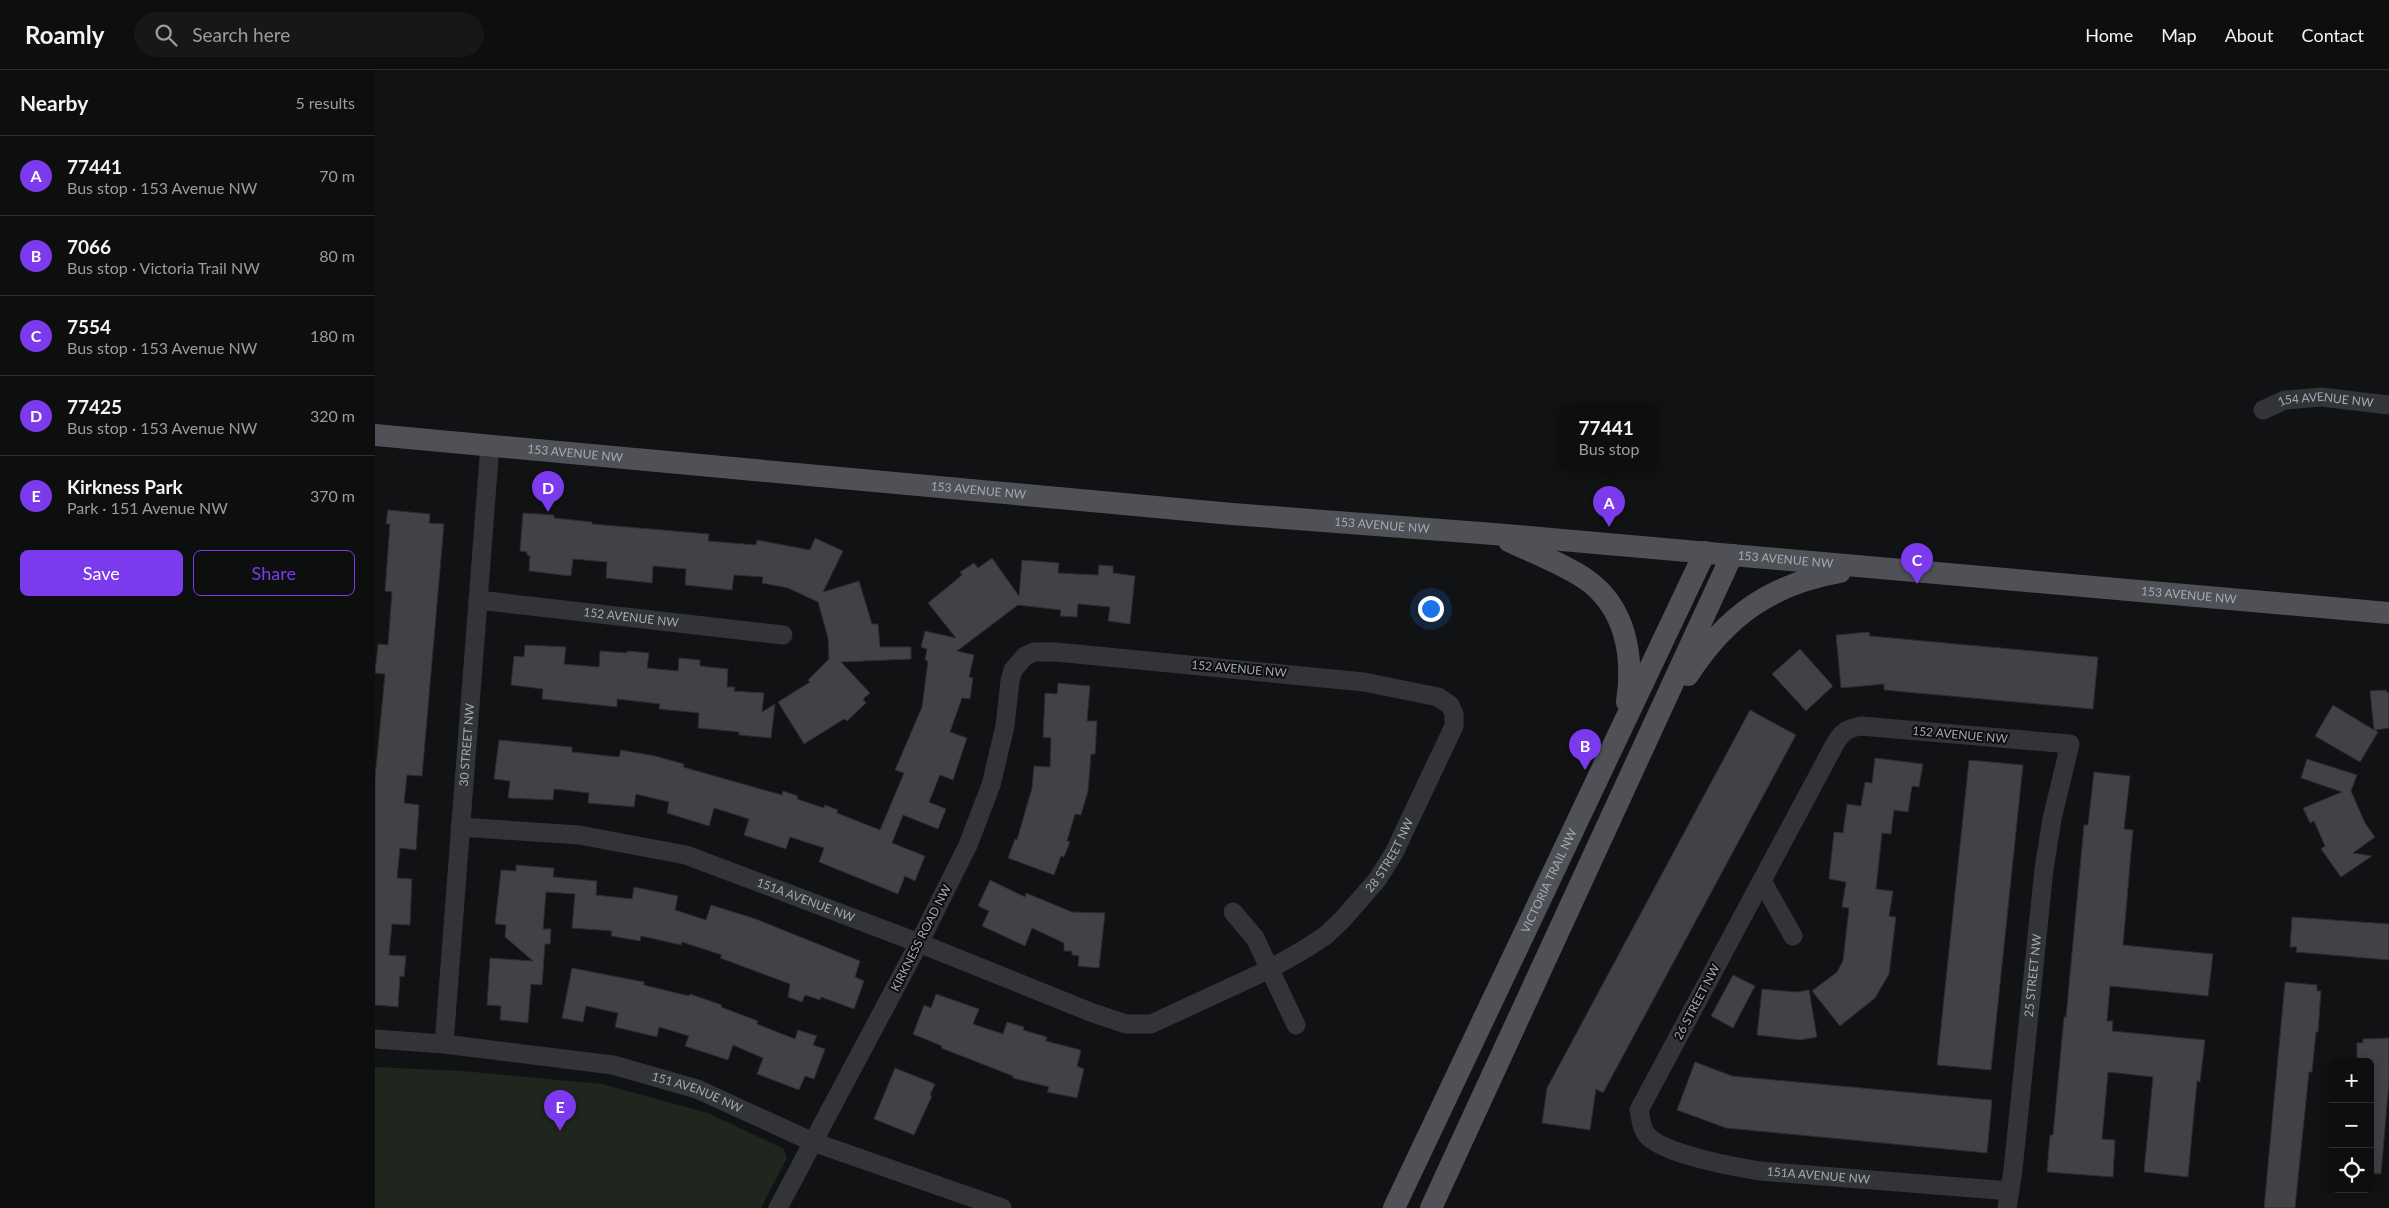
<!DOCTYPE html>
<html lang="en">
<head>
<meta charset="utf-8">
<style>
	:root { --surface:#0d0e0e; --page:#161717; --text:#f1f3f6; --muted:#9a9c9e; --line:#2d2e2e; --accent:#7c3aed }
	body { margin:0; font-family:Lato,sans-serif; background:var(--page); color:var(--text) }
	.controls { position:absolute; right:15px; bottom:15px; display:grid; overflow:hidden; border-radius:8px; box-shadow:0 2px 12px #0003 }
	.controls button { width:45px; height:45px; display:grid; place-items:center; padding:0; border:0; border-bottom:1px solid var(--line); background:var(--surface); color:var(--text); font:25px sans-serif }
	.you { position:absolute; left:1055px; top:538px; width:18px; height:18px; margin:-12px; border:4px solid #fff; border-radius:50%; background:#1a73e8; box-shadow:0 0 0 8px #1a73e833 }
	.badge { display:grid; place-items:center; width:32px; height:32px; border-radius:50%; background:var(--accent); color:#fff; font-size:16px; font-weight:700 }
	.pin { position:absolute; translate:-50% -41px; filter:drop-shadow(0 1px 2px #0008) }
	.pin::after { content:''; position:absolute; top:26px; width:18px; height:15px; background:inherit; clip-path:polygon(0 0,100% 0,50% 100%) }
	.popup { position:absolute; left:1185px; top:334px; width:98px; height:65px; box-sizing:border-box; display:grid; place-content:center; border-radius:8px; background:var(--surface); filter:drop-shadow(0 1px 4px #0005); font-size:16px; white-space:nowrap; color:var(--muted) }
	.popup b { font-size:19px; color:var(--text) }
	.popup::after { content:''; position:absolute; left:50%; top:100%; margin-left:-10px; border:10px solid transparent; border-top-color:var(--surface) }
	.list { margin:0; padding:0; list-style:none }
	h2 { display:flex; justify-content:space-between; align-items:center; height:65px; margin:0; padding:0 20px; font-size:21px }
	h2 small { font-size:16px; font-weight:400; color:var(--muted) }
	.list li { display:grid; grid-template-columns:32px 1fr auto; gap:15px; align-items:center; box-sizing:border-box; height:80px; padding:0 20px; border-top:1px solid var(--line) }
	.list b { display:block; font-size:19px; white-space:nowrap }
	.list p { margin:0; font-size:16px; white-space:nowrap; color:var(--muted) }
	.list em { font-size:16px; font-style:normal; color:var(--muted) }
	.actions { display:flex; gap:10px; padding:15px 20px }
	.actions a { flex:1; padding:11px 0; border:1px solid var(--accent); border-radius:8px; text-align:center; font-size:18px; color:var(--accent) }
	.actions .main { background:var(--accent); color:#fff }
	.icon { flex:none; width:28px; height:28px; fill:none; stroke:currentColor; stroke-width:2; stroke-linecap:round; stroke-linejoin:round }
	.map { position:relative; flex:none; width:2014px; height:1138px; overflow:hidden }
	header { display:flex; align-items:center; gap:30px; box-sizing:border-box; height:70px; padding:0 25px; background:var(--surface); border-bottom:1px solid var(--line) }
	header strong { font-size:24px }
	nav { display:flex; gap:28px; margin-inline-start:auto; font-size:18px }
	.search { width:350px; height:45px; background:var(--page); display:flex; align-items:center; gap:12px; box-sizing:border-box; padding:0 18px; border-radius:28px; color:var(--muted); font-size:19px }
	main { display:flex }
	aside { flex:1; background:var(--surface) }
	.map>svg:first-child { display:block }
</style>
</head>
<body>
<header>
<strong>Roamly</strong>
<div class="search"><svg class="icon" aria-label="search" viewBox="0 0 24 24"><circle cx="10" cy="10" r="6"/><path d="M15 15l6 6"/></svg>Search here</div>
<nav><a>Home</a><a>Map</a><a>About</a><a>Contact</a></nav>
</header>
<main>
<aside>
<h2>Nearby<small>5 results</small></h2>
<ul class="list">
<li><span class="badge">A</span><div><b>77441</b><p>Bus stop · 153 Avenue NW</p></div><em>70 m</em></li>
<li><span class="badge">B</span><div><b>7066</b><p>Bus stop · Victoria Trail NW</p></div><em>80 m</em></li>
<li><span class="badge">C</span><div><b>7554</b><p>Bus stop · 153 Avenue NW</p></div><em>180 m</em></li>
<li><span class="badge">D</span><div><b>77425</b><p>Bus stop · 153 Avenue NW</p></div><em>320 m</em></li>
<li><span class="badge">E</span><div><b>Kirkness Park</b><p>Park · 151 Avenue NW</p></div><em>370 m</em></li>
</ul>
<div class="actions"><a class="main">Save</a><a>Share</a></div>
</aside>
<div class="map">
<svg width="2014" height="1138" viewBox="0 0 2014 1138">
	<rect width="100%" height="100%" fill="#111213"/>
	<polygon fill="#1e261e" points="0,997 88,1001 227,1014 333,1043 409,1079 412,1088 386,1138 0,1138"/>
	<g fill="#404246" stroke="#2b2c2f">
		<polygon points="13,440 55,444 54,453 69,454 47,706 32,705 29,733 44,735 41,780 25,778 22,808 37,809 35,855 17,854 14,885 31,886 29,907 25,906 23,937 0,935 0,708 10,604 0,603 3,574 13,575 17,522 10,521 15,454 11,454"/>
		<polygon points="148,443 179,445 179,448 217,452 217,454 334,464 333,471 381,475 382,470 435,480 440,468 468,481 448,522 484,511 497,554 503,554 505,577 536,577 536,589 466,592 495,623 488,629 491,633 472,651 469,649 429,674 403,632 435,612 433,610 454,589 453,568 443,532 413,518 387,513 388,507 359,505 357,520 310,515 311,499 278,496 277,513 231,508 232,492 198,489 196,506 154,501 155,486 152,485 152,482 145,481"/>
		<polygon points="617,488 644,526 647,490 684,493 683,503 723,505 724,495 738,496 738,503 760,506 755,554 733,551 735,537 703,534 702,547 685,546 686,540 643,535 582,581 599,585 594,607 598,608 595,629 587,628 575,662 592,668 578,710 565,705 554,732 571,739 563,759 528,745 517,773 550,786 540,811 530,806 523,824 444,792 449,778 415,767 411,779 369,765 374,749 339,738 334,756 292,743 294,732 261,724 259,737 213,733 214,723 179,719 178,730 133,728 135,711 119,709 124,670 197,677 197,682 244,687 246,680 280,686 309,694 308,697 407,725 408,721 423,726 422,729 449,738 450,735 463,740 462,743 505,760 529,703 520,700 547,637 553,591 550,590 552,579 546,577 550,561 581,568 553,533 587,505 585,502 599,493 603,498"/>
		<polygon points="1494,562 1495,566 1723,587 1718,639 1509,620 1509,614 1466,618 1461,565"/>
		<polygon points="150,575 191,577 189,594 224,597 225,581 252,583 252,581 274,583 272,598 303,601 304,588 325,590 325,596 353,599 352,617 360,617 359,621 389,623 387,642 400,634 396,668 364,665 364,662 323,658 324,643 284,639 285,634 242,629 242,637 167,629 168,619 136,615 139,586 149,587"/>
		<polygon points="1425,579 1458,616 1431,641 1397,604"/>
		<polygon points="683,613 715,616 712,651 722,651 720,684 716,684 713,721 706,745 700,744 692,771 695,772 689,787 686,786 679,805 633,788 640,769 642,770 657,718 659,696 675,697 676,668 668,667 670,623 682,624"/>
		<polygon points="2011,620 2012,623 2014,622 2014,658 2000,660 2003,662 1985,692 1940,666 1958,635 1999,660 1995,621"/>
		<polygon points="1375,640 1421,665 1228,1023 1221,1019 1215,1060 1167,1053 1172,1018"/>
		<polygon points="1500,688 1548,694 1544,717 1537,716 1533,742 1519,740 1516,764 1507,763 1501,819 1518,821 1514,846 1521,847 1514,904 1500,928 1465,956 1437,921 1462,902 1468,891 1474,838 1467,837 1471,812 1454,809 1459,762 1468,763 1472,734 1486,736 1490,712 1497,713"/>
		<polygon points="1932,689 1982,705 1976,721 1990,753 2000,767 1978,783 1997,786 1966,807 1946,779 1950,776 1939,751 1935,753 1928,738 1967,722 1926,708"/>
		<polygon points="1594,690 1648,695 1616,1000 1562,995"/>
		<polygon points="1719,702 1755,706 1749,759 1758,760 1748,875 1838,884 1833,926 1735,916 1732,951 1738,951 1737,961 1830,970 1825,1012 1822,1011 1813,1107 1769,1102 1778,1007 1733,1002 1727,1069 1740,1070 1738,1107 1672,1102 1675,1065 1678,1065 1689,947 1691,947 1709,755 1713,755"/>
		<polygon points="141,795 179,798 178,807 222,811 221,825 257,829 259,817 303,826 300,840 331,850 336,835 381,849 485,891 480,907 489,911 479,939 446,927 445,930 430,925 427,932 413,927 415,914 345,888 347,885 307,872 306,875 266,866 265,871 236,866 237,861 197,858 200,824 171,822 168,859 176,859 175,874 170,874 167,915 156,914 153,953 125,950 126,936 112,935 115,888 158,891 130,867 131,855 120,854 126,800 141,801"/>
		<polygon points="615,810 650,827 651,823 697,842 730,843 724,898 703,896 704,886 697,885 697,881 689,881 689,873 657,858 650,876 607,856 614,841 603,836"/>
		<polygon points="1917,847 2014,854 2014,890 1921,882 1922,877 1915,877"/>
		<polygon points="197,898 269,912 269,915 314,926 315,924 347,935 346,937 383,951 382,954 420,969 423,960 442,966 438,975 450,979 439,1009 430,1006 424,1020 382,1004 388,988 358,975 353,990 310,976 314,966 284,957 282,967 240,957 243,943 211,936 208,952 187,948"/>
		<polygon points="1358,905 1380,916 1358,958 1336,946"/>
		<polygon points="1910,912 1942,915 1942,921 1946,921 1943,962 1941,962 1937,1002 1934,1002 1920,1138 1889,1138"/>
		<polygon points="1387,919 1421,922 1434,920 1442,967 1425,970 1382,965"/>
		<polygon points="561,924 604,939 598,954 628,964 632,952 649,957 648,960 672,967 671,971 706,980 702,996 709,999 702,1028 672,1022 674,1017 638,1008 638,1006 566,978 567,976 538,964 549,935 556,938"/>
		<polygon points="2014,968 2014,1012 2006,1104 1995,1103 1995,992 1982,992 1982,973 1988,973 1988,969"/>
		<polygon points="1320,992 1357,1006 1617,1030 1612,1083 1351,1058 1302,1040"/>
		<polygon points="520,998 560,1014 555,1025 557,1026 539,1065 499,1049"/>
	</g>
	<g fill="none" stroke-linecap="round" stroke-linejoin="round">
		<g stroke="#333438" stroke-width="19">
			<path id="s1" d="M1888 340 1910 330 1946 327 2014 335"/>
			<path id="s2" d="M103 530 408 565"/>
			<path id="s3" d="M85 757 204 765 311 785 544 873 718 943 751 954H776L895 899 930 879 950 866 967 850 1002 810 1019 783 1079 656V644L1075 635 1063 627 989 612 681 582H659L650 586 638 600 635 611 630 656 616 715 593 775 544 873 403 1138"/>
			<polyline points="1387,811 1418,866"/>
			<polyline points="858,842 880,868 921,955"/>
			<path id="s4" d="M0 969 69 974 238 995 322 1019 438 1072 627 1138"/>
			<path id="s5" d="M69 974 115 375"/>
			<path id="s6" d="M1632 1138 1638 1100 1669 799 1677 749 1695 674 1486 656C1474 658 1468 661 1461 672L1264 1040C1266 1049 1266 1058 1272 1065 1287 1084 1361 1097 1385 1101L1635 1121"/>
		</g>
		<g stroke="#4f5157" stroke-width="22">
			<path id="s7" d="M0 365 857 444 1119 464 2014 543"/>
			<path d="M1134 471C1159 483 1186 493 1209 508 1251 536 1259 586 1252 632"/>
			<path d="M1313 605C1351 546 1396 514 1465 502"/>
			<path id="s8" d="M1019 1138 1330 482"/>
			<polyline points="1056,1138 1357,485"/>
		</g>
	</g>
	<g text-anchor="middle" stroke-width="4" stroke-linejoin="round" paint-order="stroke">
		<g font-size="12" fill="#a3a9b4" stroke="#0d0d0e">
			<text dy="4" stroke="none"><textPath href="#s1" startOffset="65">154 AVENUE NW</textPath></text>
			<text dy="4" stroke="none"><textPath href="#s7" startOffset="201">153 AVENUE NW</textPath></text>
			<text dy="4" stroke="none"><textPath href="#s7" startOffset="606">153 AVENUE NW</textPath></text>
			<text dy="4" stroke="none"><textPath href="#s7" startOffset="1011">153 AVENUE NW</textPath></text>
			<text dy="4" stroke="none"><textPath href="#s7" startOffset="1416">153 AVENUE NW</textPath></text>
			<text dy="4" stroke="none"><textPath href="#s7" startOffset="1821">153 AVENUE NW</textPath></text>
			<text dy="4" stroke="none"><textPath href="#s2" startOffset="154">152 AVENUE NW</textPath></text>
			<text transform="translate(864 599) rotate(5)" y="4">152 AVENUE NW</text>
			<text transform="translate(1585 665) rotate(5)" y="4">152 AVENUE NW</text>
			<text dy="4" stroke="none"><textPath href="#s5" startOffset="300">30 STREET NW</textPath></text>
			<text dy="4" stroke="none"><textPath href="#s3" startOffset="1024">28 STREET NW</textPath></text>
			<text dy="4" stroke="none"><textPath href="#s8" startOffset="362">VICTORIA TRAIL NW</textPath></text>
			<text dy="4" stroke="none"><textPath href="#s3" startOffset="356">151A AVENUE NW</textPath></text>
			<text transform="translate(546 868) rotate(-63)" y="4">KIRKNESS ROAD NW</text>
			<text dy="4" stroke="none"><textPath href="#s6" startOffset="234">25 STREET NW</textPath></text>
			<text transform="translate(1322 932) rotate(-62)" y="4">26 STREET NW</text>
			<text dy="4" stroke="none"><textPath href="#s4" startOffset="328">151 AVENUE NW</textPath></text>
			<text dy="4" stroke="none"><textPath href="#s6" startOffset="1332">151A AVENUE NW</textPath></text>
		</g>
	</g>
</svg>
<div class="controls">
<button>+</button>
<button>−</button>
<button><svg class="icon" aria-label="locate" viewBox="0 0 24 24"><circle cx="12" cy="12" r="6"/><path d="M12 2v4M12 18v4M2 12h4M18 12h4"/></svg></button>
</div>
<div class="you"></div>
<div class="pin badge" style="left:1234px;top:457px">A</div>
<div class="popup"><b>77441</b>Bus stop</div>
<div class="pin badge" style="left:1210px;top:700px">B</div>
<div class="pin badge" style="left:1542px;top:514px">C</div>
<div class="pin badge" style="left:173px;top:442px">D</div>
<div class="pin badge" style="left:185px;top:1061px">E</div>
</div>
</main>
</body>
</html>
